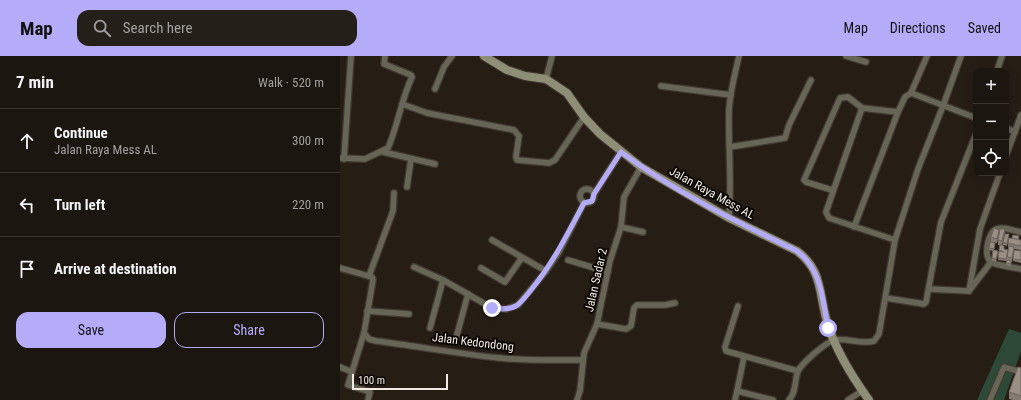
<!DOCTYPE html>
<html lang="en">
<head>
<meta charset="utf-8">
<style>
	:root { --surface:#1c1610; --page:#251f19; --text:#f1f3f6; --muted:#a09f9f; --line:#3a3530; --accent:#b4acf9 }
	body { margin:0; font-family:"Roboto Condensed",sans-serif; background:var(--page); color:var(--text) }
	.controls { position:absolute; right:12px; top:12px; display:grid; overflow:hidden; border-radius:8px; box-shadow:0 2px 10px #0003 }
	.controls button { width:36px; height:36px; display:grid; place-items:center; padding:0; border:0; border-bottom:1px solid var(--line); background:var(--surface); color:var(--text); font:20px sans-serif }
	.scale { position:absolute; left:12px; bottom:10px; width:96px; box-sizing:border-box; padding-left:4px; border:2px solid #f0e9e4; border-top:0; font-size:11px; line-height:14px; white-space:nowrap; color:#f0e9e4; -webkit-text-stroke:3px #0c0805; paint-order:stroke }
	.stop { position:absolute; width:12px; height:12px; margin:-9px; border:3px solid #b4acf9; border-radius:50%; background:#fff }
	.stop.end { background:#b4acf9; border-color:#fff; box-shadow:0 1px 4px #0008 }
	.list { margin:0; padding:0; list-style:none }
	h2 { display:flex; justify-content:space-between; align-items:center; height:52px; margin:0; padding:0 16px; font-size:17px }
	h2 small { font-size:13px; font-weight:400; color:var(--muted) }
	.list li { display:grid; grid-template-columns:26px 1fr auto; gap:12px; align-items:center; box-sizing:border-box; height:64px; padding:0 16px; border-top:1px solid var(--line) }
	.list b { display:block; font-size:15px; white-space:nowrap }
	.list p { margin:0; font-size:13px; white-space:nowrap; color:var(--muted) }
	.list em { font-size:13px; font-style:normal; color:var(--muted) }
	.actions { display:flex; gap:8px; padding:12px 16px }
	.actions a { flex:1; padding:9px 0; border:1px solid var(--accent); border-radius:12px; text-align:center; font-size:14px; color:var(--accent) }
	.actions .main { background:var(--accent); color:#111 }
	.icon { flex:none; width:22px; height:22px; fill:none; stroke:currentColor; stroke-width:2; stroke-linecap:round; stroke-linejoin:round }
	.map { position:relative; flex:none; width:681px; height:344px; overflow:hidden }
	header { display:flex; align-items:center; gap:24px; box-sizing:border-box; height:56px; padding:0 20px; background:var(--accent); color:#111 }
	header strong { font-size:19px }
	nav { display:flex; gap:22px; margin-inline-start:auto; font-size:14px }
	.search { width:280px; height:36px; background:var(--page); display:flex; align-items:center; gap:10px; box-sizing:border-box; padding:0 14px; border-radius:12px; color:var(--muted); font-size:15px }
	main { display:flex }
	aside { flex:1; background:var(--surface) }
	.map>svg:first-child { display:block }
</style>
</head>
<body>
<header>
<strong>Map</strong>
<div class="search"><svg class="icon" aria-label="search" viewBox="0 0 24 24"><circle cx="10" cy="10" r="6"/><path d="M15 15l6 6"/></svg>Search here</div>
<nav><a>Map</a><a>Directions</a><a>Saved</a></nav>
</header>
<main>
<aside>
<h2>7 min<small>Walk · 520 m</small></h2>
<ul class="list">
<li><svg class="icon" aria-label="ahead" viewBox="0 0 24 24"><path d="M12 20V5M6 11l6-6 6 6"/></svg><div><b>Continue</b><p>Jalan Raya Mess AL</p></div><em>300 m</em></li>
<li><svg class="icon" aria-label="left" viewBox="0 0 24 24"><path d="M17 20v-9H6M10 6l-5 5 5 5"/></svg><div><b>Turn left</b></div><em>220 m</em></li>
<li><svg class="icon" aria-label="arrive" viewBox="0 0 24 24"><path d="M6 21V4h12l-3 4 3 4H6"/></svg><div><b>Arrive at destination</b></div></li>
</ul>
<div class="actions"><a class="main">Save</a><a>Share</a></div>
</aside>
<div class="map">
<svg width="681" height="344" viewBox="0 0 681 344">
	<rect width="100%" height="100%" fill="#261d15"/>
	<polygon fill="#2f4939" points="669,273 681,277 681,295 664,344 637,344"/>
	<g fill="none" stroke-linecap="round" stroke-linejoin="round">
		<g stroke="#423a32" stroke-width="8">
			<g id="street">
				<polyline points="506,0 526,6"/>
				<polyline points="657,15 662,0"/>
				<polyline points="206,23 212,0"/>
				<polyline points="321,30 391,39"/>
				<polyline points="95,33 104,11 112,0"/>
				<polyline points="571,37 636,62"/>
				<polyline points="62,48 87,57 174,74 179,80 176,101 177,104 209,107 215,104 244,61"/>
				<polyline points="522,52 486,156 489,162 555,184"/>
				<polyline points="666,72 675,76"/>
				<polyline points="390,91 445,82 449,69 471,24"/>
				<polyline points="43,96 95,108"/>
				<polyline points="666,100 681,59"/>
				<path d="M0 102 25 103 48 92C58 69 61 44 72 21L71 19 44 8 45 0"/>
				<polyline points="4,103 11,0"/>
				<polyline points="67,131 71,103"/>
				<circle cx="247" cy="140" r="7"/>
				<polyline points="492,134 466,126 464,124 500,42 508,41 522,52 558,56"/>
				<polyline points="254,138 281,96"/>
				<path d="M389 162C392 126 388 90 389 54 390 36 395 18 399 0"/>
				<polyline points="281,171 303,176"/>
				<polyline points="514,171 558,56 565,41 571,37 587,0"/>
				<path d="M681 176C674 175 664 170 657 173 648 175 643 200 651 206 658 210 673 211 681 213"/>
				<polyline points="152,184 206,215"/>
				<polyline points="228,204 268,216"/>
				<polyline points="74,211 103,224"/>
				<polyline points="0,212 32,221 33,224 24,277 8,329 30,336 28,344"/>
				<polyline points="141,212 165,226 181,203"/>
				<polyline points="29,220 53,155 54,137"/>
				<polyline points="589,233 629,235 651,206"/>
				<polyline points="629,235 640,173 660,117"/>
				<polyline points="546,242 584,248 586,246 601,166 636,78"/>
				<polyline points="398,250 385,291 386,295 458,315"/>
				<polyline points="27,255 69,258"/>
				<polyline points="257,268 286,273 291,270 294,252 297,249 325,249 335,247"/>
				<polyline points="90,272 103,224 152,252 166,253 178,249 206,215 219,196 244,147"/>
				<path d="M24 277 29 283 36 285C77 290 118 298 160 302 187 305 215 304 242 304"/>
				<polyline points="115,286 128,238"/>
				<polyline points="0,311 12,316"/>
				<polyline points="397,335 404,301"/>
				<polyline points="237,344 240,335 244,297 257,268 270,205 281,171 284,141 301,111"/>
				<polyline points="395,344 397,335 433,344"/>
				<path d="M449 344C457 335 454 325 458 315 462 307 485 287 494 284 505 281 521 289 534 285L539 278 555 184 578 113 603 50 621 0"/>
				<polyline points="508,344 522,335"/>
				<polyline points="650,344 664,311 681,316"/>
			</g>
		</g>
		<g stroke="#423a32" stroke-width="10">
			<path id="secondary" d="M144 0 167 14 185 20 206 23 227 37 244 61 260 78 301 111 389 162 457 195C485 216 478 242 489 272 498 298 513 322 529 344"/>
		</g>
		<use href="#street" stroke="#666556" stroke-width="5.5"/>
		<use href="#secondary" stroke="#8e8d75" stroke-width="8"/>
	</g>
	<g fill="#847a72">
		<polygon points="665,173 662,190 664,193 668,194 668,187 679,184 681,184 681,194 674,193 672,206 671,206 671,210 666,209 666,205 658,204 660,189 658,189 658,184"/>
		<polygon points="659,174 657,187 651,186 651,181"/>
		<polygon points="669,181 667,190 663,189 663,187"/>
		<polygon points="655,190 654,194 658,197 656,205 652,205 653,195 649,194 649,192"/>
		<polygon points="681,195 681,207 673,205 673,203"/>
		<polygon points="681,312 681,344 673,344 669,343 669,336"/>
	</g>
	<g fill="#6c635d">
		<polygon points="665,173 665,178 662,190 662,185"/>
		<polygon points="659,174 659,178 657,187 657,183"/>
	</g>
	<g fill="#9a8e85" stroke="#6c635d">
		<polygon points="654,172 659,174 657,183 651,181"/>
		<polygon points="660,173 665,173 662,185 658,184"/>
		<polygon points="665,178 669,178 667,187 663,187"/>
		<polygon points="673,179 679,180 678,184 672,182"/>
		<polygon points="669,182 681,184 681,190 668,187"/>
		<polygon points="650,186 655,187 654,193 649,192"/>
		<polygon points="660,189 664,190 664,193 668,194 666,203 658,202 659,195 664,196 659,194"/>
		<polygon points="669,190 674,191 672,202 667,201"/>
		<polygon points="653,194 658,195 656,203 652,202"/>
		<polygon points="674,194 681,195 681,204 673,203"/>
		<polygon points="667,204 671,205 671,208 666,207"/>
		<polygon points="678,311 681,312 681,340 669,336"/>
	</g>
	<g fill="none" stroke-linecap="round" stroke-linejoin="round">
		<path stroke="#b4acf9" stroke-width="5" d="M152 252C160 253 169 254 176 250 182 246 187 239 191 234 213 207 228 177 244 147L252 145 254 138 281 96C335 136 397 166 457 195 482 214 482 242 488 272"/>
	</g>
	<g text-anchor="middle" stroke-width="4" stroke-linejoin="round" paint-order="stroke">
		<g font-size="12" fill="#f0e9e4" stroke="#0c0805">
			<text transform="translate(372 137) rotate(29)" y="4">Jalan Raya Mess AL</text>
			<text transform="translate(256 224) rotate(-77)" y="4">Jalan Sadar 2</text>
			<text transform="translate(133 286) rotate(7)" y="4">Jalan Kedondong</text>
		</g>
	</g>
</svg>
<div class="controls">
<button>+</button>
<button>−</button>
<button><svg class="icon" aria-label="locate" viewBox="0 0 24 24"><circle cx="12" cy="12" r="6"/><path d="M12 2v4M12 18v4M2 12h4M18 12h4"/></svg></button>
</div>
<div class="scale">100 m</div>
<div class="stop" style="left:488px;top:272px"></div>
<div class="stop end" style="left:152px;top:252px"></div>
</div>
</main>
</body>
</html>
